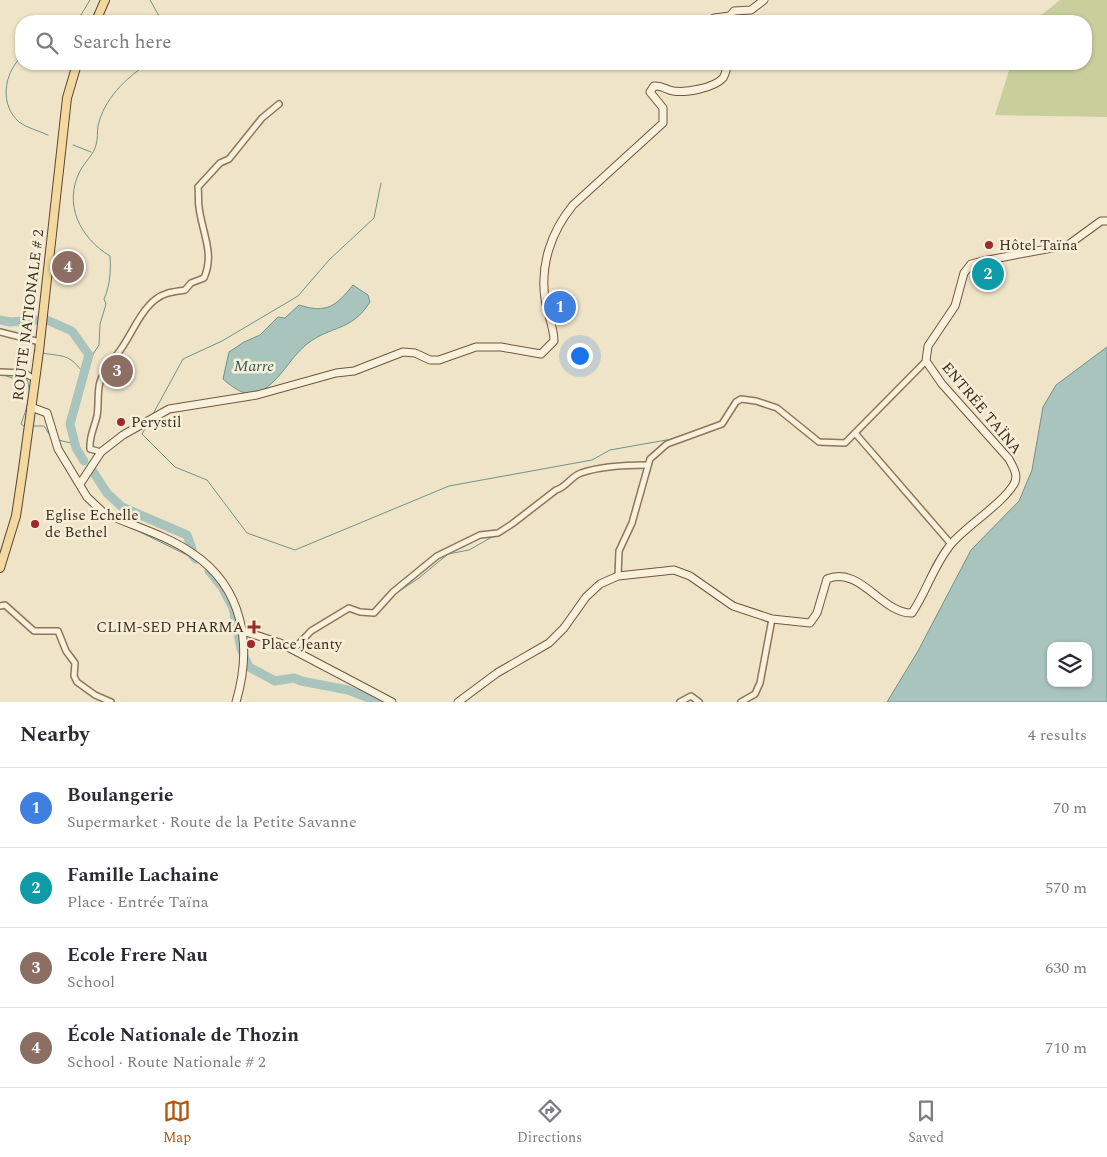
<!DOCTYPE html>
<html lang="en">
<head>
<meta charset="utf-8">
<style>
	:root { --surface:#fff; --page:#f7f7f7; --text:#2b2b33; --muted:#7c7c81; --line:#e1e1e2; --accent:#b45309 }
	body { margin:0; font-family:Spectral,serif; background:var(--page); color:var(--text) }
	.controls { position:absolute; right:15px; bottom:15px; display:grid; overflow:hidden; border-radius:10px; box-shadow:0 1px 4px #0004 }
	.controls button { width:45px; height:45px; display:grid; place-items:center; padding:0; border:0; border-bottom:1px solid var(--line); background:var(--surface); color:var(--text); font:25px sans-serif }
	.you { position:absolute; left:579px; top:355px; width:18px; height:18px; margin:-12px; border:4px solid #fff; border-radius:50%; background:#1a73e8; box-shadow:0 0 0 8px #1a73e833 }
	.badge { display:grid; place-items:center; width:32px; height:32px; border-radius:50%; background:var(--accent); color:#fff; font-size:16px; font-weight:700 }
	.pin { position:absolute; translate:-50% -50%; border:2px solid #fff; box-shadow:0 1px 5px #0006 }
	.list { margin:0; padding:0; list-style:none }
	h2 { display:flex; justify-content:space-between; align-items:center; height:65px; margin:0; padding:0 20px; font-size:21px }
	h2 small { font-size:16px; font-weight:400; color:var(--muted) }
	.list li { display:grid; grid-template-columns:32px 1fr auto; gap:15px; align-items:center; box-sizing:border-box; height:80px; padding:0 20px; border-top:1px solid var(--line) }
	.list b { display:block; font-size:19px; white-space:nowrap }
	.list p { margin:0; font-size:16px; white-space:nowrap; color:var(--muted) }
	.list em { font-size:16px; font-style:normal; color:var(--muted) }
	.icon { flex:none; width:28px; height:28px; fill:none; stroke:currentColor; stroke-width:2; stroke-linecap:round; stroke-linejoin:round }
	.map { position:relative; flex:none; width:1107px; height:702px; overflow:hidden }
	.search { position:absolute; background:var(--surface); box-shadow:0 1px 4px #0004; left:15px; right:15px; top:15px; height:55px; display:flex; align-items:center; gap:12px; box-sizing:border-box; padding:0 18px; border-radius:20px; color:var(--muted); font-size:19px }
	.sheet { height:385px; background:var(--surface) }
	nav { display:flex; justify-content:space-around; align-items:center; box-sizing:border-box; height:70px; border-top:1px solid var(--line); background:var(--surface); font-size:14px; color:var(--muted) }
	nav a { display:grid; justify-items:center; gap:2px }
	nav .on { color:var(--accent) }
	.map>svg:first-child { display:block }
</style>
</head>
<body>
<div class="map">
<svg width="1107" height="702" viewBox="0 0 1107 702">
	<rect width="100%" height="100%" fill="#f0e4c8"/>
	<polygon fill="#c9cf9b" points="1060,0 1107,0 1107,117 995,115 1011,64 1086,64 1086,21 1034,21"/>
	<g fill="#a9c4bc" stroke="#6f938a" fill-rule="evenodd">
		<path d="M353 285 368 295 370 302C351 332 331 325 307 344 289 358 279 384 257 393 245 397 232 387 223 379L229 352 244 342 260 335 278 317 285 318 299 305C327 314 336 306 353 285Z"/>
		<path d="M1107 347V702H887L918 651 971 550 1019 501 1032 470 1043 407 1056 385ZM1051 646H1088V683H1051Z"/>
	</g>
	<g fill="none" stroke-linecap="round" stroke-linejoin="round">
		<g stroke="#6f938a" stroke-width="1">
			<polyline points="150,0 162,21"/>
			<polyline points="70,21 81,15 90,0"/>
			<path d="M21 57C3 75 0 105 19 122 27 128 39 131 48 135"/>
			<polyline points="73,145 91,152"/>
			<path d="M42 353C64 357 69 353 84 374"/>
			<path d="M86 365 99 345 100 324 106 304 104 299C110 286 111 270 110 256 80 238 63 204 80 171 84 163 94 154 96 145 98 139 97 132 98 126 104 99 125 79 147 64"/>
			<path d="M1 374 12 378 25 376C34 390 26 410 21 424L25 427"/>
			<polyline points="153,414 183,359 222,341 298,296 329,260 374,218 381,183"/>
			<polyline points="148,424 142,434 175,467 207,480 247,533 295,550 449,486 592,460 610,450 672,439"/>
			<polyline points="32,426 44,426 51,437"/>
			<polyline points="58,440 75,444"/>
			<polyline points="134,529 193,558"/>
			<polyline points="398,592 419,578 448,554 469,550 492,537"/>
		</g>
		<g stroke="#a9c4bc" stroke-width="9">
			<polyline points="0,320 10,322 36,320"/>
			<polyline points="47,320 72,331 89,355 70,424 76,448 84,461"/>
			<polyline points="92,470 107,493 122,507 187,535 192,549 192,555 196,559"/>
			<polyline points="209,571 222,587 233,608 241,649 249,667 275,681 294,678 301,681 348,690 379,702"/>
		</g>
		<g stroke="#8d765c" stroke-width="8">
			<g id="street">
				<polyline points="0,332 40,342"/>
				<polyline points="0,372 24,373 35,379"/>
				<polyline points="855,433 951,544"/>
				<path d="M101 452 90 449C89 436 94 429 97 416 99 405 97 392 100 382 104 368 113 361 121 349 131 335 141 310 156 299 165 292 174 292 185 290L191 283 204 278C215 253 202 233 199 207 198 201 199 194 198 187L220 163 229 159 262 118 279 104"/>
				<polyline points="618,576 619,551 632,523 650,459 667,444 722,424 736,402 741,399 756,401 777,408 819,442 845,443 926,361"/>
				<polyline points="0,606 5,605 34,631 58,631 66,651 75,663 74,676 77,682 95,695 111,702"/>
				<path d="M294 649 311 631 349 608 360 612 374 613 393 592 437 556 480 535 498 533 512 524 556 490C567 487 571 476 581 473 601 466 627 465 647 465"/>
				<polyline points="680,702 691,696 699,702"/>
				<polyline points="741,702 755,694 760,683 772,619"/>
			</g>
		</g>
		<g stroke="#6f573f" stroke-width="9">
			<g id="secondary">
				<polyline points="711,21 714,18 730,16 734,11 751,10 764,0"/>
				<path d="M31 407 47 413 58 449 87 497 104 513C133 526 166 535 192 553 243 587 253 645 236 702"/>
				<path d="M80 484 101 452 123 435 169 409 257 395 336 373 354 371 403 352 415 353 430 360H439L476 347H501L541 354 554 341C554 327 547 313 545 299 540 265 551 232 573 205L663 123V108L650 92 654 86C662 85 666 90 673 91 686 93 714 88 723 78 725 75 726 71 727 67L724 64"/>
				<polyline points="243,631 280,643 392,702"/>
				<path d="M458 702 497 673 549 643 564 628 586 597 600 584 618 576 674 570 690 576 733 606 772 619 810 623 817 613 827 579C860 565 882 614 912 613 927 591 934 564 952 543 969 524 1002 504 1014 484 1019 475 1013 467 1009 459L942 384 926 361 928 346 955 306 964 273 971 264 983 261 1068 245 1101 221H1107"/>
			</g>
		</g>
		<g stroke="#5b4430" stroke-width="10">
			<g id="primary">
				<polyline points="96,21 105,0"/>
				<polyline points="0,568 16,516 23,469 39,351 67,98 77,64"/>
			</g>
		</g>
		<use href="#street" stroke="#faf1dc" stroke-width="5"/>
		<use href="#secondary" stroke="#faf1dc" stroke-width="7"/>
		<use href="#primary" stroke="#f3d9a0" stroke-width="8"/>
	</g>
	<g fill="#9e2a2b" stroke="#f7eed8" stroke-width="2">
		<circle cx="989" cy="245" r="5"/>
		<circle cx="121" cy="422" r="5"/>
		<circle cx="35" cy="524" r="5"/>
		<path d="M251.5 619.5h5v5h5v5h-5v5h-5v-5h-5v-5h5z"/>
		<circle cx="251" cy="644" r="5"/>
	</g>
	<g text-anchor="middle" stroke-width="5" stroke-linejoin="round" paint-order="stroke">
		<g font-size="15" fill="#3d2e20" stroke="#f7eed8" text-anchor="start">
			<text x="999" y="250">Hôtel Taïna</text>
			<text x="131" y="427">Perystil</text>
			<text x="45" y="520">Eglise Echelle<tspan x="45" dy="17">de Bethel</tspan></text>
			<text x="244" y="632" text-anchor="end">CLIM-SED PHARMA</text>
			<text x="261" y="649">Place Jeanty</text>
		</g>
		<g font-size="15" fill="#3d2e20" stroke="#f7eed8">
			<text transform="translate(28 315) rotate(-83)" y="5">ROUTE NATIONALE # 2</text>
			<text transform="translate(982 408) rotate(50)" y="5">ENTRÉE TAÏNA</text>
		</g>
		<g font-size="16" font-style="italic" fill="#2f5d5a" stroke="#f7eed8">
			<text x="254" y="371">Marre</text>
		</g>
	</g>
</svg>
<div class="controls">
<button><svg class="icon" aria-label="layers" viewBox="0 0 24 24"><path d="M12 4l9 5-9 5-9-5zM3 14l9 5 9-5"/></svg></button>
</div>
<div class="you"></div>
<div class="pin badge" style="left:560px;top:307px;background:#3f7fe0">1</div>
<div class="pin badge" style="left:988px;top:274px;background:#0f9aa8">2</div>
<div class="pin badge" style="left:117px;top:371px;background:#8d6e63">3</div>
<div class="pin badge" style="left:68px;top:267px;background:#8d6e63">4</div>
<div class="search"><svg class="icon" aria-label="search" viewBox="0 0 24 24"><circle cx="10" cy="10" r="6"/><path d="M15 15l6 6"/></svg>Search here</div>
</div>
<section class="sheet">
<h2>Nearby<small>4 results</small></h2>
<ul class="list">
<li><span class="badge" style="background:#3f7fe0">1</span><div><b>Boulangerie</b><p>Supermarket · Route de la Petite Savanne</p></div><em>70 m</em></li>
<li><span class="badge" style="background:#0f9aa8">2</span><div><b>Famille Lachaine</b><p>Place · Entrée Taïna</p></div><em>570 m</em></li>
<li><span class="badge" style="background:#8d6e63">3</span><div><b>Ecole Frere Nau</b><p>School</p></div><em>630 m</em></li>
<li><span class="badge" style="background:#8d6e63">4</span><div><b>École Nationale de Thozin</b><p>School · Route Nationale # 2</p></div><em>710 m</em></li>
</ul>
</section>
<nav>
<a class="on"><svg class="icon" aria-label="map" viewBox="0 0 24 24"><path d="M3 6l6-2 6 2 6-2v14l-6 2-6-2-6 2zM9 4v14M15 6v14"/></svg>Map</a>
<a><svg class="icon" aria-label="directions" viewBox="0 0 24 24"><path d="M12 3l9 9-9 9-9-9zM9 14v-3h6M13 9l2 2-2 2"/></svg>Directions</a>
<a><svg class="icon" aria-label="saved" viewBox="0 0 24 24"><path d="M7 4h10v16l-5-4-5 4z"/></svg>Saved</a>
</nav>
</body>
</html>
